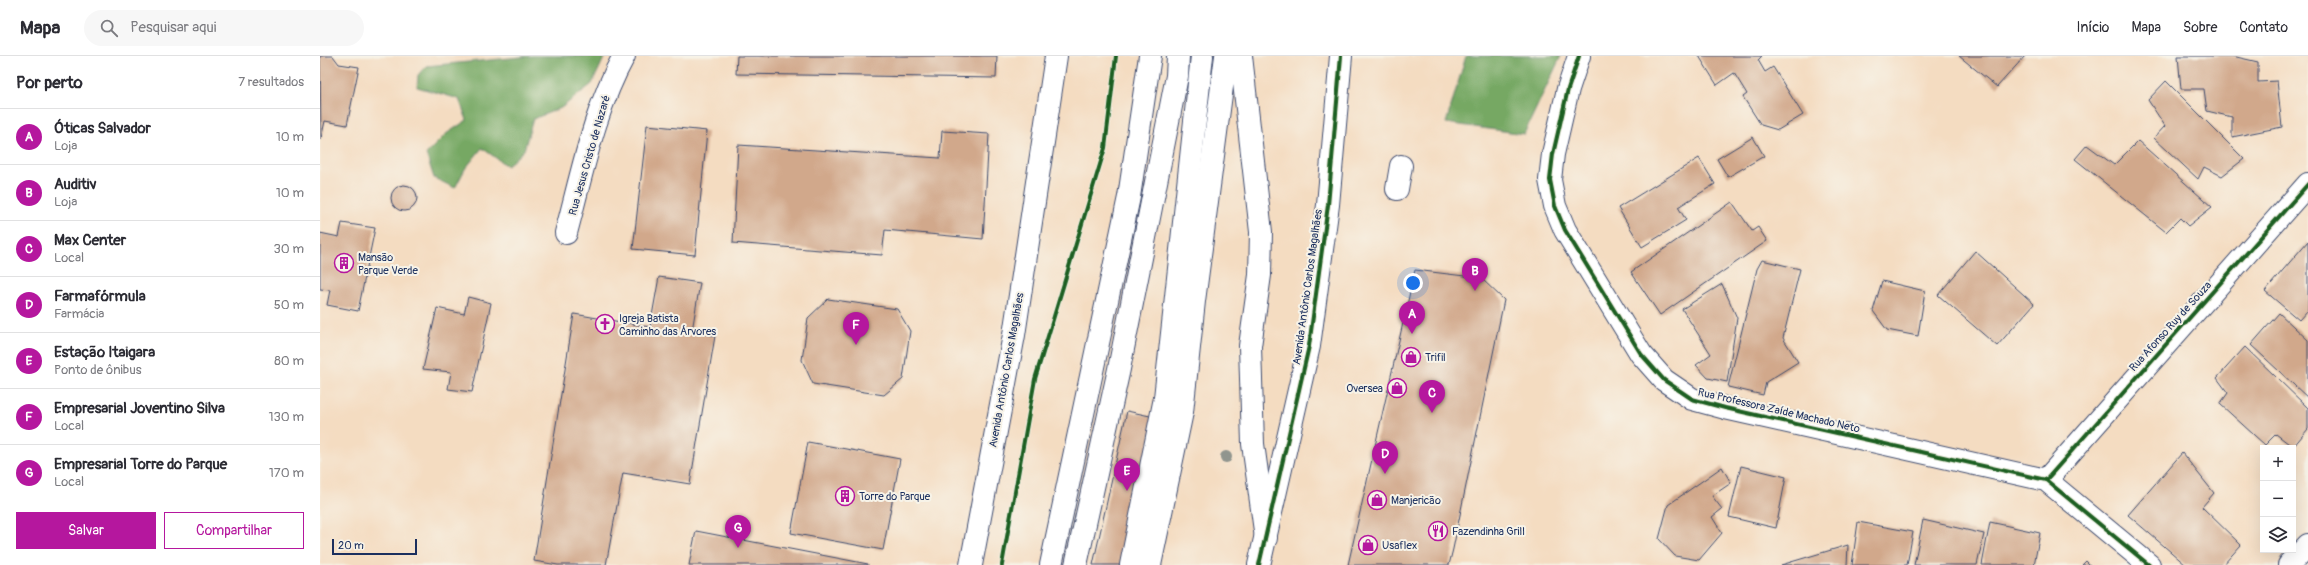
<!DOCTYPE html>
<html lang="pt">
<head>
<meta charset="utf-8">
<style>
	:root { --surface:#fff; --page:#f7f7f7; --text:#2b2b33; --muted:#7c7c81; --line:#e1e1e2; --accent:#b5179e }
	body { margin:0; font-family:Pangolin,sans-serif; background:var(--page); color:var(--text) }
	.controls { position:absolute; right:12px; bottom:12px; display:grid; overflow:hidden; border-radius:0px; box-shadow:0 4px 16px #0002 }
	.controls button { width:36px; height:36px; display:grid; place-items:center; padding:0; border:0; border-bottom:1px solid var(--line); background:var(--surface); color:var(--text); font:20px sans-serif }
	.scale { position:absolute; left:12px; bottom:10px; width:85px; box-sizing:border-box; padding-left:4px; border:2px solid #1b2f5e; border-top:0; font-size:11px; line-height:14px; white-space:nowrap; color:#1b2f5e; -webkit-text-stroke:3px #f7f3e8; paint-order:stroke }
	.you { position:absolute; left:1093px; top:227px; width:14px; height:14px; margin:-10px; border:3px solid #fff; border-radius:50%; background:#1a73e8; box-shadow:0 0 0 6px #1a73e833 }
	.badge { display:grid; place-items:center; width:26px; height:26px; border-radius:50%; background:var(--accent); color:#fff; font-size:13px; font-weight:700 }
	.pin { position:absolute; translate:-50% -33px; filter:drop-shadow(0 1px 2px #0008) }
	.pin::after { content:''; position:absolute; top:21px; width:14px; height:12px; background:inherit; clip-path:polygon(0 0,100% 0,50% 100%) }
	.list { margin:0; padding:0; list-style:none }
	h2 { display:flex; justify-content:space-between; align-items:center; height:52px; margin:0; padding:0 16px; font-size:17px }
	h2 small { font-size:13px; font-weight:400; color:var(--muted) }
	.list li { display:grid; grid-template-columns:26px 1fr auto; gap:12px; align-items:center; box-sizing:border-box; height:56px; padding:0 16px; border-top:1px solid var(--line) }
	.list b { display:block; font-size:15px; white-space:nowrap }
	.list p { margin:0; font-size:13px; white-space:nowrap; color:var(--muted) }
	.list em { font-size:13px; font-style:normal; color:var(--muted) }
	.actions { display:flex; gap:8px; padding:12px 16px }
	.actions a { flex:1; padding:9px 0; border:1px solid var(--accent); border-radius:0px; text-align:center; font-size:14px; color:var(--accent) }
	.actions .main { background:var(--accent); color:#fff }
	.icon { flex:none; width:22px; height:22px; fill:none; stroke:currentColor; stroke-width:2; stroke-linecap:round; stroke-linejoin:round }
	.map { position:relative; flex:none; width:1988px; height:509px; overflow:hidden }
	header { display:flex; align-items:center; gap:24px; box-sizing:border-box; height:56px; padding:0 20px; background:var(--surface); border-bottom:1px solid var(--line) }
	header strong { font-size:19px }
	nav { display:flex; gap:22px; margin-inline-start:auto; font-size:14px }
	.search { width:280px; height:36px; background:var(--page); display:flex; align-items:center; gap:10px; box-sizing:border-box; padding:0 14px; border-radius:22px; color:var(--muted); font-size:15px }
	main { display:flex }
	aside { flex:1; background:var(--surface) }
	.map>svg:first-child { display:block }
</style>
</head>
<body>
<header>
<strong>Mapa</strong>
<div class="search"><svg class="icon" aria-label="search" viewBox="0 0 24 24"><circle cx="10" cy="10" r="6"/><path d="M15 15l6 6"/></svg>Pesquisar aqui</div>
<nav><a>Início</a><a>Mapa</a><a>Sobre</a><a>Contato</a></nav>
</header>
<main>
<aside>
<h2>Por perto<small>7 resultados</small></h2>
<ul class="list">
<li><span class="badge">A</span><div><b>Óticas Salvador</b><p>Loja</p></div><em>10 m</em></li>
<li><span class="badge">B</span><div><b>Auditiv</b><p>Loja</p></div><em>10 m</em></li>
<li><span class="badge">C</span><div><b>Max Center</b><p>Local</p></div><em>30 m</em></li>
<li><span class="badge">D</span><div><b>Farmafórmula</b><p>Farmácia</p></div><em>50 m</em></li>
<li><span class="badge">E</span><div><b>Estação Itaigara</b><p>Ponto de ônibus</p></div><em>80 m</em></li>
<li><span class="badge">F</span><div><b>Empresarial Joventino Silva</b><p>Local</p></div><em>130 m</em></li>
<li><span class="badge">G</span><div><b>Empresarial Torre do Parque</b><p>Local</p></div><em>170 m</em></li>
</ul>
<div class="actions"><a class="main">Salvar</a><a>Compartilhar</a></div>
</aside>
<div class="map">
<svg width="1988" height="509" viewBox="0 0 1988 509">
	<rect width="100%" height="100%" fill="#f7f3e8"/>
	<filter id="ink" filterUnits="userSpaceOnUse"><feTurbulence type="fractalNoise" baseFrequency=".025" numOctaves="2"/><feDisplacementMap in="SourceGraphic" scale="8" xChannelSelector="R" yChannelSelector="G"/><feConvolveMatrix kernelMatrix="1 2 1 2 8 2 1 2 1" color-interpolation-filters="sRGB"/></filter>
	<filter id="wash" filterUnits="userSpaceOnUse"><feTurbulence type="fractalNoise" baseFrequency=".012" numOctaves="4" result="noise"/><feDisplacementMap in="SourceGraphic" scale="16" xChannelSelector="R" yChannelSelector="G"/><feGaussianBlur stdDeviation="0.9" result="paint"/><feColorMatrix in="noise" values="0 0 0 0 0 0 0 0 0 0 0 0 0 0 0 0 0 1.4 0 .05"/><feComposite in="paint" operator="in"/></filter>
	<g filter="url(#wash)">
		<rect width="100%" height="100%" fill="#f4dcc1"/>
		<g fill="#76a864" stroke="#486c61">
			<polygon points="212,0 285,0 272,28 241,52 213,63 204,94 187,110 162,92 145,113 135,132 114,122 106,98 126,78 147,64 139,43 97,31 98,19 106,10"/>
			<polygon points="1146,0 1241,0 1204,78 1126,67"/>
		</g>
		<g id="blocks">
			<g fill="#d1a88b">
				<polygon points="0,0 13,0 19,8 39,11 27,69 5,65 1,83"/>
				<polygon points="417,0 677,0 676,22 416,18"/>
				<polygon points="1379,0 1442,0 1438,4 1445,16 1453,11 1483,59 1458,74 1441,69 1423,41 1427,38 1414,17 1397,29"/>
				<polygon points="1639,0 1705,0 1677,31"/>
				<polygon points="1858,0 1912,0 1938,6 1938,26 1957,25 1962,71 1912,81 1912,61 1887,55 1884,33 1861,33"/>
				<polygon points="1846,25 1924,103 1902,120 1884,111 1878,123 1834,82 1845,70 1828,44"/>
				<polygon points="327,69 387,75 375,199 313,193"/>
				<polygon points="622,75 669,78 663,183 565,174 562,199 413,187 418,89 620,102"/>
				<polygon points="1433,81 1444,100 1408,121 1397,103"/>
				<polygon points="1818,85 1892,151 1868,170 1860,162 1846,176 1755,103 1767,89 1794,109"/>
				<polygon points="1379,102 1395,128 1358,151 1366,164 1322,191 1298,152"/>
				<circle cx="84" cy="142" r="13"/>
				<polygon points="1412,146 1432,175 1438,171 1447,185 1340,259 1311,216"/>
				<polygon points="22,167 55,172 38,255 7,249 10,234 0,233 0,177 19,181"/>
				<polygon points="1988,185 1988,254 1979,264 1945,235"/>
				<polygon points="1655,195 1714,248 1677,290 1618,239"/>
				<polygon points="1442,204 1480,213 1463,282 1478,306 1446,326 1443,339 1408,331 1437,213"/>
				<polygon points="1095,214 1161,222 1184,244 1133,493 1129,509 1028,509"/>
				<polygon points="339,221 380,227 372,275 395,280 370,428 303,417 286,509 238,509 214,505 254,258 330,271"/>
				<polygon points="1562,225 1605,235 1598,280 1567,274 1553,255"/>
				<polygon points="1402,228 1417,262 1407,326 1388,322 1376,309 1391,298 1362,253"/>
				<polygon points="148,241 171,247 152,336 128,333 131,316 103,313 117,252 144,258"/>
				<polygon points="508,243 577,253 590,275 583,323 564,339 493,328 482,304 488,262"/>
				<polygon points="1959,257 1988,284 1988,342 1931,289"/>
				<polygon points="1925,291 1988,352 1988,373 1973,391 1956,378 1945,389 1900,348 1908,337 1897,322"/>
				<polygon points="807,355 839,362 809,509 773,509"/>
				<polygon points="488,386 580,403 563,494 471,477"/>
				<polygon points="1862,397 1894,437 1882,451 1921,489 1903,509 1866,509 1808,459"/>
				<polygon points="1421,410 1466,421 1456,472 1409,461"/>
				<polygon points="1402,411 1411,427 1392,440 1402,453 1392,461 1402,477 1379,504 1355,500 1339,483 1348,449"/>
				<polygon points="1603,464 1664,478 1657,509 1594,509"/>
				<polygon points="1538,466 1593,476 1587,509 1532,509"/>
				<polygon points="1670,466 1720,477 1714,509 1662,509"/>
				<polygon points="376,475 548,508 548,509 369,509"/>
				<polygon points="1528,489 1527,509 1461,509"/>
				<polygon points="1766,505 1770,509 1762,509"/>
			</g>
		</g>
	</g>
	<g filter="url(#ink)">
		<use href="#blocks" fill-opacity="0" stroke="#3c496d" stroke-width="1"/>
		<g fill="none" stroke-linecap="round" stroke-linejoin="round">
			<g stroke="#3c496d" stroke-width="24">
				<g id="minor">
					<polyline points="1259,0 1248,33 1233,98 1230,124 1235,150 1245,174 1321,298 1344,324 1372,343 1405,352 1726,424 1829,509"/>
					<polyline points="1077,133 1081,110"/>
					<path d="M246 177C262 118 274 54 304 0"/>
					<polyline points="1726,424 1988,128"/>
					<polyline points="651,509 694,279 736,0"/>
					<polyline points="756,509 799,313 857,20 858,0"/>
					<polyline points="811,509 845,342 882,0"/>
					<polyline points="939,509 989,290 1008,149 1021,0"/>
					<polyline points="1969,509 1988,489"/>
				</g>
			</g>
			<g stroke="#3c496d" stroke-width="24">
				<g id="major">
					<polyline points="921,0 941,176 940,219 930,290 933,388 946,482"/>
					<polyline points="731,509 809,141 830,0"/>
					<polyline points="830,509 862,356 874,245 906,0"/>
				</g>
			</g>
			<use href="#minor" stroke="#fff" stroke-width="22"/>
			<use href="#major" stroke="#fff" stroke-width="22"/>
			<g stroke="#f7f3e8" stroke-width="6">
				<g id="cycleway">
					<polyline points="1259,0 1248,33 1233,98 1230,124 1235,150 1245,174 1321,298 1344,324 1372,343 1405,352 1726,424 1829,509"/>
					<polyline points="1726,424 1988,128"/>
					<polyline points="682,509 715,323 785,92 796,0"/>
					<polyline points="939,509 989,290 1008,149 1021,0"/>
				</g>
			</g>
			<use href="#cycleway" stroke="#1b5e20" stroke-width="4"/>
		</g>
		<circle fill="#90958e" cx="906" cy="401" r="6"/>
	</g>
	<defs>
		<g id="building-ring" transform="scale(1)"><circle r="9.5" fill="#f7f3e8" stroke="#b5179e" stroke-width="1.5"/><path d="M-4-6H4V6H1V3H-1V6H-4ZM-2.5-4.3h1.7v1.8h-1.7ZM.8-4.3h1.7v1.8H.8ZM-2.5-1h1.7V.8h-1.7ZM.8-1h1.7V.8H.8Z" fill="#b5179e"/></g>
		<g id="church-ring" transform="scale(1)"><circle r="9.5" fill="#f7f3e8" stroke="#b5179e" stroke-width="1.5"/><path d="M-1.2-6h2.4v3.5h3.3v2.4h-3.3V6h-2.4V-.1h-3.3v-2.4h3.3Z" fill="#b5179e"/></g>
		<g id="shop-ring" transform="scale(1)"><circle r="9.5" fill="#f7f3e8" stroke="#b5179e" stroke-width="1.5"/><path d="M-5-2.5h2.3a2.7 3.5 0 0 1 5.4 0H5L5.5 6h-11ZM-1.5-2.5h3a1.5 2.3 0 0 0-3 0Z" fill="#b5179e"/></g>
		<g id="restaurant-ring" transform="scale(1)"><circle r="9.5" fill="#f7f3e8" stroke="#b5179e" stroke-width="1.5"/><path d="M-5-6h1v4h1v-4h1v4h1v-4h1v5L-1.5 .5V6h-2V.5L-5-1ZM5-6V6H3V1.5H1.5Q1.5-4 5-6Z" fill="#b5179e"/></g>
	</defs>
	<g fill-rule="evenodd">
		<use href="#building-ring" x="24" y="207"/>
		<use href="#church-ring" x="285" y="268"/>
		<use href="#shop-ring" x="1091" y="301"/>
		<use href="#shop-ring" x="1077" y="332"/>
		<use href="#building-ring" x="525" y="440"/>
		<use href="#shop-ring" x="1057" y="444"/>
		<use href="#restaurant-ring" x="1118" y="475"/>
		<use href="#shop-ring" x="1048" y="489"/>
	</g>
	<g text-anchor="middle" stroke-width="4" stroke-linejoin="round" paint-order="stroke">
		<g font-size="11" fill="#1b2f5e" stroke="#f7f3e8">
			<text transform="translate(269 99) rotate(-74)" y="4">Rua Jesus Cristo de Nazaré</text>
			<text transform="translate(987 231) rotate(-82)" y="4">Avenida Antônio Carlos Magalhães</text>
			<text transform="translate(1850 270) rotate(-48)" y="4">Rua Afonso Ruy de Souza</text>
			<text transform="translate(686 314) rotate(-80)" y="4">Avenida Antônio Carlos Magalhães</text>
			<text transform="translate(1459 354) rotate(13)" y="4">Rua Professora Zaíde Machado Neto</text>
		</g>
		<g font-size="11" fill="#1b2f5e" stroke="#f7f3e8" text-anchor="start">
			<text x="38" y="205">Mansão<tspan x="38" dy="13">Parque Verde</tspan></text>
			<text x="299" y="266">Igreja Batista<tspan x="299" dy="13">Caminho das Árvores</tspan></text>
			<text x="1105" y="305">Trifil</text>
			<text x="1063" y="336" text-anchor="end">Oversea</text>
			<text x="539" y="444">Torre do Parque</text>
			<text x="1071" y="448">Manjericão</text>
			<text x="1132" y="479">Fazendinha Grill</text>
			<text x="1062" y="493">Usaflex</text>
		</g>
	</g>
</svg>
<div class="controls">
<button>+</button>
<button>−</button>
<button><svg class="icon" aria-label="layers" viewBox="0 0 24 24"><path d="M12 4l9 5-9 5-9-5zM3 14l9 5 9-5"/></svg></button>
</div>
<div class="scale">20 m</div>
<div class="you"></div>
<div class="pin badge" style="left:1092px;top:278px">A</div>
<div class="pin badge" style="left:1155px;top:235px">B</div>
<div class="pin badge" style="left:1112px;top:357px">C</div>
<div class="pin badge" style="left:1065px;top:418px">D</div>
<div class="pin badge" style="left:807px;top:435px">E</div>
<div class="pin badge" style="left:536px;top:289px">F</div>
<div class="pin badge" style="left:418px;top:492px">G</div>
</div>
</main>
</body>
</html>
